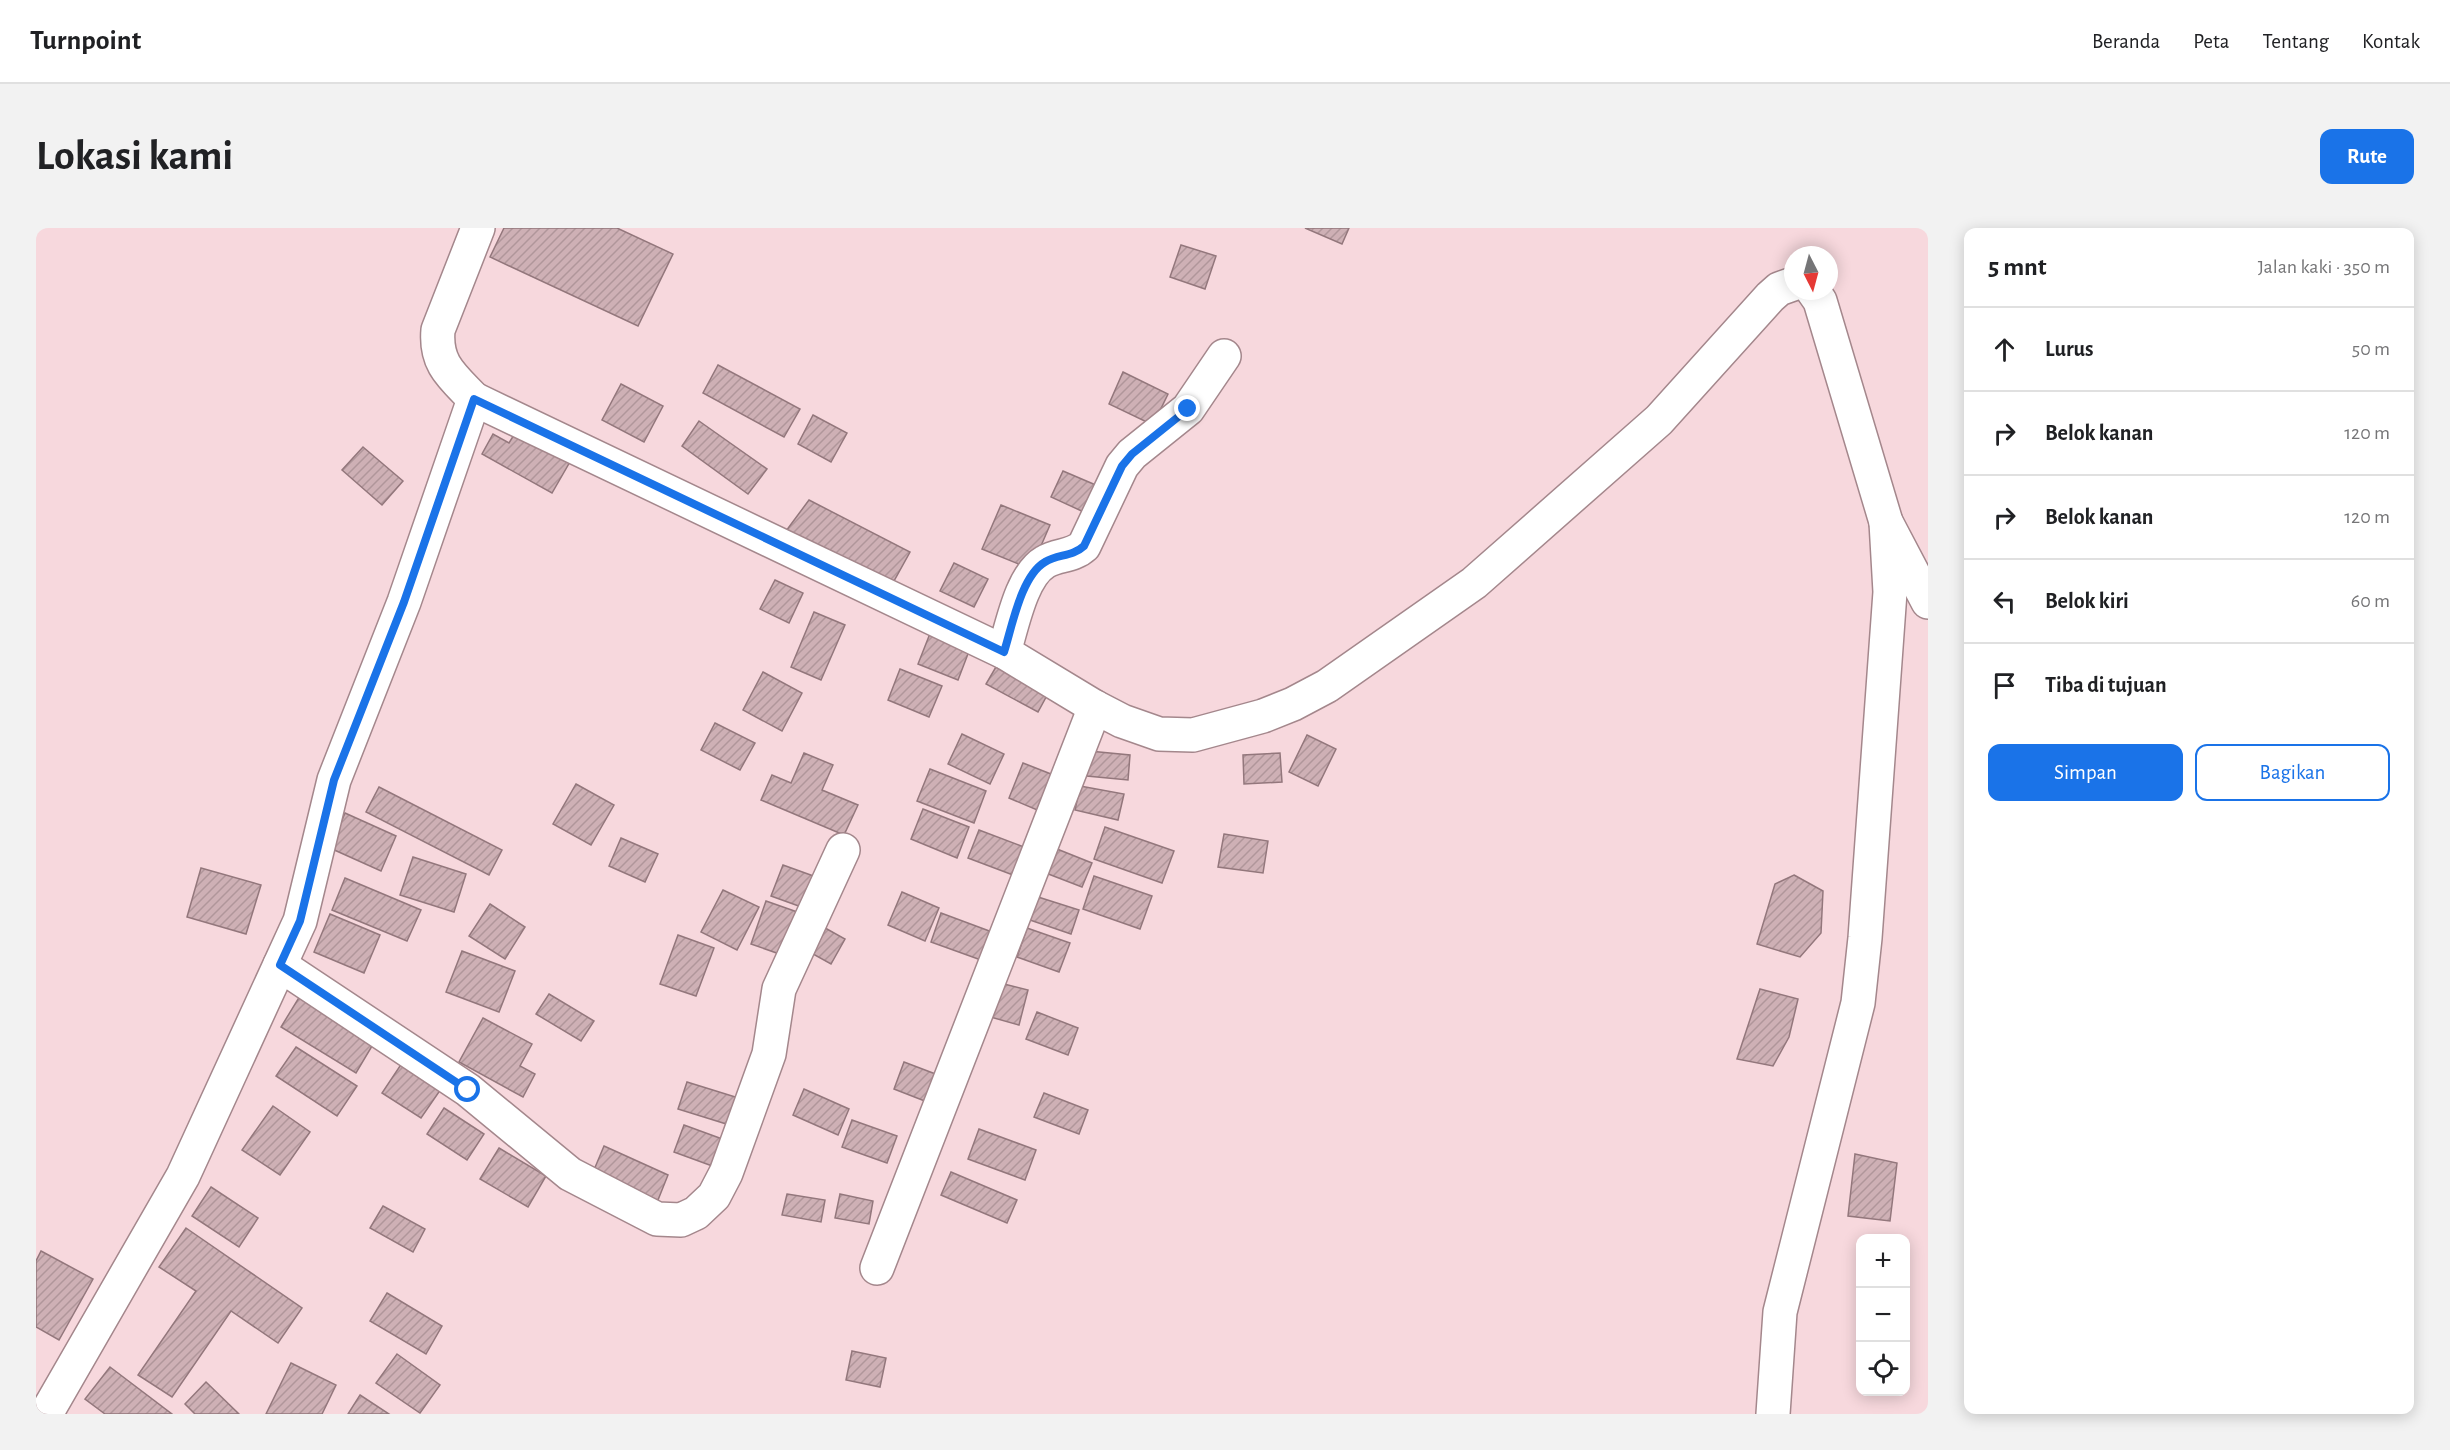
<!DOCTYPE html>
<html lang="id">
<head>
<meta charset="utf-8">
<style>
	:root { --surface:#fff; --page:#f2f2f2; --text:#202124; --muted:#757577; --line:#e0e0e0; --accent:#1a73e8 }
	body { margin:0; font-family:"Alegreya Sans",sans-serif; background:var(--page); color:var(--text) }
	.controls { position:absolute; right:18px; bottom:18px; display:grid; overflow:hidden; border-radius:12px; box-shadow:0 3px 15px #0003 }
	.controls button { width:54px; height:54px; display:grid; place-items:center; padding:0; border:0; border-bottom:2px solid var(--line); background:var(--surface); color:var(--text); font:30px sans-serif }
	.compass { position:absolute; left:1748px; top:18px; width:54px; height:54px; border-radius:50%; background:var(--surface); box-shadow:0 3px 15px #0003; rotate:174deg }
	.stop { position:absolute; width:18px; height:18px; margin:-14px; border:4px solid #1a73e8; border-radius:50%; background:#fff }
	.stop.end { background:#1a73e8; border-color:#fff; box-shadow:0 2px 6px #0008 }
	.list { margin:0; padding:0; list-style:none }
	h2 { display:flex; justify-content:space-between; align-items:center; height:78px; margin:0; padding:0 24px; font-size:26px }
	h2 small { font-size:20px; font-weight:400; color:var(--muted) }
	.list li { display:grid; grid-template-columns:39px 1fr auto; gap:18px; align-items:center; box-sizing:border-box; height:84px; padding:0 24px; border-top:2px solid var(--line) }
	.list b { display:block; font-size:22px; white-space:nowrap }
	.list em { font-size:20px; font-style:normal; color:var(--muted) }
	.actions { display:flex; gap:12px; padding:18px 24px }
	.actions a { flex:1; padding:14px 0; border:2px solid var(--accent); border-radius:12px; text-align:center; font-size:21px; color:var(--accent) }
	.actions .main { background:var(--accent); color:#fff }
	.icon { flex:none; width:33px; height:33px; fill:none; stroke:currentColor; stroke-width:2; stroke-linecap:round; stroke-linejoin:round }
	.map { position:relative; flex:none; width:1892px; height:1186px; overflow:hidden; border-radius:12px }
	header { display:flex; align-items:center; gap:36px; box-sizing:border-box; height:84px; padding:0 30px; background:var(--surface); border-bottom:2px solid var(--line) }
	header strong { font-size:28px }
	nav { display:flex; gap:33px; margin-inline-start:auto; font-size:21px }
	.intro { display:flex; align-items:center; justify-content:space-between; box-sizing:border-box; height:144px; padding:0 36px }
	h1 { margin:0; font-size:42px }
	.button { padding:15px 27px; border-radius:12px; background:var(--accent); color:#fff; font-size:21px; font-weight:700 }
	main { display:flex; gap:36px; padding:0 36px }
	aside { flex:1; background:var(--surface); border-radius:12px; box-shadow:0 3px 15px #0003 }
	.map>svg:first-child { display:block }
</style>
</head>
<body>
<header>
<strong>Turnpoint</strong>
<nav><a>Beranda</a><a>Peta</a><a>Tentang</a><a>Kontak</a></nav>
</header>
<div class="intro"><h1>Lokasi kami</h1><a class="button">Rute</a></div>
<main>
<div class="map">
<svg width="1892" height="1186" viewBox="0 0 1892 1186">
	<defs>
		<pattern id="building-hatch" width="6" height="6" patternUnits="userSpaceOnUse" patternTransform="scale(1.5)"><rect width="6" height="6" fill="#ceb0b5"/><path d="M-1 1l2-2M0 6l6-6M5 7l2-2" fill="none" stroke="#b0969a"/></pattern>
	</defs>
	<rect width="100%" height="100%" fill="#f7d8dd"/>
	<g fill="url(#building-hatch)" stroke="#93777c" stroke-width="1.5">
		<polygon points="468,0 581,0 637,26 602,98 454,29"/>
		<polygon points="1269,0 1313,0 1306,16"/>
		<polygon points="1145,17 1180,28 1169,61 1134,49"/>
		<polygon points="682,137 764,181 748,209 667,165"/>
		<polygon points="1087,144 1132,166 1117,197 1073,176"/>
		<polygon points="585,156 627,178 608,214 566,192"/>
		<polygon points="777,187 811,205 795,234 762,216"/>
		<polygon points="663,193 731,241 712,266 646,218"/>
		<polygon points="481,202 535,232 516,265 446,226 457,206 473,215"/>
		<polygon points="327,219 367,253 346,277 306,242"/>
		<polygon points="1027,243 1062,258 1050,285 1015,269"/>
		<polygon points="773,272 874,324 853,362 747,307"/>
		<polygon points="965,277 1014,297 995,341 946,321"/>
		<polygon points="918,335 952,351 938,379 904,363"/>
		<polygon points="739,352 767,365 753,395 724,381"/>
		<polygon points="778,384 809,397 785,452 755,439"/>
		<polygon points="895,403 935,418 922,452 882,436"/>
		<polygon points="964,432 1015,460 1002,484 950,456"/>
		<polygon points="864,441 906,458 893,489 852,472"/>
		<polygon points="727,444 766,465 746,503 707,482"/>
		<polygon points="679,495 719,515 704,542 665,522"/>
		<polygon points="926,506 968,526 954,556 912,536"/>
		<polygon points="1271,507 1300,521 1282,558 1253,544"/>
		<polygon points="1053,523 1094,527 1092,552 1051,548"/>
		<polygon points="768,525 797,537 786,562 822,577 808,607 725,572 736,547 755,555"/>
		<polygon points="1244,525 1246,554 1208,556 1207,527"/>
		<polygon points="987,535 1020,548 1006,584 973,570"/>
		<polygon points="894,541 950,563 938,595 881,573"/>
		<polygon points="540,556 578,577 555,617 517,596"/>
		<polygon points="1044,558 1088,566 1082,592 1039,582"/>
		<polygon points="343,559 466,622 453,647 330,584"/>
		<polygon points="887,581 933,599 921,630 875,611"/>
		<polygon points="309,585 360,608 345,643 294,620"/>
		<polygon points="1069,599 1138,623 1126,655 1058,631"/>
		<polygon points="943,602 988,619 977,647 932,630"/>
		<polygon points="1188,606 1232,613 1227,645 1182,639"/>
		<polygon points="585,610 622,626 609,654 573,638"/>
		<polygon points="1011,617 1056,635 1046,659 1002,642"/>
		<polygon points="377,629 430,646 418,684 364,667"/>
		<polygon points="747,637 783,650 771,681 735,668"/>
		<polygon points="165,640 225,657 210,706 151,689"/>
		<polygon points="1758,647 1787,663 1785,705 1764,729 1721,716 1739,656"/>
		<polygon points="1058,648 1116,668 1104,701 1047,681"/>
		<polygon points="309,650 385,682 371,713 296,682"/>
		<polygon points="687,662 723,679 701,722 665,704"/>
		<polygon points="866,664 903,680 889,713 852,697"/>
		<polygon points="999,668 1043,682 1035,706 991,691"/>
		<polygon points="730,673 767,686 752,729 715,716"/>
		<polygon points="454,676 489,699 469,731 433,708"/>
		<polygon points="905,685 956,704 945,732 895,714"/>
		<polygon points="294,686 344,707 328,745 278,724"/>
		<polygon points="782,696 809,711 795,736 768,721"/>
		<polygon points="991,700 1034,715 1023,744 981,729"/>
		<polygon points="642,707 678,720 660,768 624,756"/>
		<polygon points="426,723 479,743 463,784 410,764"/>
		<polygon points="960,754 992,762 983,797 951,788"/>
		<polygon points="1724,761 1762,771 1753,809 1737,838 1701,831"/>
		<polygon points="267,763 342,808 320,845 245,799"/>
		<polygon points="513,766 558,793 545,813 500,786"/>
		<polygon points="1001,784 1042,800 1032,827 990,811"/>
		<polygon points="447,790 496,816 484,838 499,846 487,869 423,834"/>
		<polygon points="260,819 321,858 301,888 240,848"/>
		<polygon points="868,834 910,850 899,877 858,861"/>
		<polygon points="366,835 405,861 385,890 346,865"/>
		<polygon points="651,854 709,872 700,899 642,881"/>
		<polygon points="768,861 813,881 802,907 757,887"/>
		<polygon points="1008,865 1052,882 1043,906 998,889"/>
		<polygon points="237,878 274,904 244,947 206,922"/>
		<polygon points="408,880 448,906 431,932 391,906"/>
		<polygon points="816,892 861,908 851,935 806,919"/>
		<polygon points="648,897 689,912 679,939 638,924"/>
		<polygon points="943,901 1000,922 989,952 932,931"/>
		<polygon points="568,918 632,947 620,977 555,949"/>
		<polygon points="463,920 510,948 492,979 444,951"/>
		<polygon points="1819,926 1861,935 1854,993 1812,988"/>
		<polygon points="915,944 981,972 971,995 905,967"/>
		<polygon points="175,959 222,990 203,1019 156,988"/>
		<polygon points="751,966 789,972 785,994 746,987"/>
		<polygon points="804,966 837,973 833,996 799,990"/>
		<polygon points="347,978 389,1001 377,1024 334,1000"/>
		<polygon points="150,1000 266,1080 242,1115 195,1083 136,1169 102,1147 160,1063 123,1039"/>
		<polygon points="5,1023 57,1051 23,1112 0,1099 0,1033"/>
		<polygon points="351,1065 406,1098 390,1126 334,1093"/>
		<polygon points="816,1123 850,1130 844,1159 810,1152"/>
		<polygon points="361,1126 404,1157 384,1185 340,1155"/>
		<polygon points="255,1135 300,1157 286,1186 230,1186"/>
		<polygon points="74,1139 136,1186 69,1186 49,1171"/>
		<polygon points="170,1154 203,1186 159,1186 149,1176"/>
		<polygon points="324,1167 353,1186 312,1186"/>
	</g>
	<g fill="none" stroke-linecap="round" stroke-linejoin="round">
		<g stroke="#a4878c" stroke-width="36">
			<g id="minor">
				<polyline points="1777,63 1784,73 1850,294 1892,374"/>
				<polyline points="438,171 968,424 1059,479 1086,493 1123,506 1157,507 1227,488 1257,476 1291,458 1438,355 1623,192 1734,69 1743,61 1757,56"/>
				<path d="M968 424C976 399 985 348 1009 334 1022 326 1036 329 1048 318L1086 238 1096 226 1152 181 1188 128"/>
				<polyline points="244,737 432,862 534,946 621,991 645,992 660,985 678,968 690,945 733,826 743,761 807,622"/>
				<polyline points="841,1040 1059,479"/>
				<path d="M10 1186 147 948 264 693 298 552 368 374 438 171C416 148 399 136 402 102L442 0"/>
				<polyline points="1737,1186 1744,1084 1822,775 1829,710 1854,364 1850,294"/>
			</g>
		</g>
		<use href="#minor" stroke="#fff" stroke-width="33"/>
	</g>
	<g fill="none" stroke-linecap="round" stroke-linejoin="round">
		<path stroke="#1a73e8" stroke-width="8" d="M432 862 244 737 264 693 298 552 368 374 438 171 968 424C976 399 985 348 1009 334 1022 326 1036 329 1048 318L1086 238 1096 226 1152 181"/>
	</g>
</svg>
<div class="controls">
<button>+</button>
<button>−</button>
<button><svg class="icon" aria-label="locate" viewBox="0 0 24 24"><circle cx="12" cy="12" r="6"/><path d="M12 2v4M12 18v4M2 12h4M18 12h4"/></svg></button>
</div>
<svg class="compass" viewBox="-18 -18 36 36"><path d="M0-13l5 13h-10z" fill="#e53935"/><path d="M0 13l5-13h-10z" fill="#757577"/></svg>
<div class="stop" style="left:432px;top:862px"></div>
<div class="stop end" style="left:1152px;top:181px"></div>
</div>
<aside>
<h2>5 mnt<small>Jalan kaki · 350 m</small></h2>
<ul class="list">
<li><svg class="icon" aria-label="ahead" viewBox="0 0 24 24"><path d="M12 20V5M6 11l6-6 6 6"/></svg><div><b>Lurus</b></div><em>50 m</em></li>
<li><svg class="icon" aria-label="right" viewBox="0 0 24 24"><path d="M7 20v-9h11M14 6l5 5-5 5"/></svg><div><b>Belok kanan</b></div><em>120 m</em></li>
<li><svg class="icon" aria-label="right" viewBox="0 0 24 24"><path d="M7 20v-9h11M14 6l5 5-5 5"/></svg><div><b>Belok kanan</b></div><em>120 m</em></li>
<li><svg class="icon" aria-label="left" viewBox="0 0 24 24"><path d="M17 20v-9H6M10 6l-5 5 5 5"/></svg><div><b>Belok kiri</b></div><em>60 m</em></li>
<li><svg class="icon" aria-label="arrive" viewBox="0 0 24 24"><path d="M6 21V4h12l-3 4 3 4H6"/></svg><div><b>Tiba di tujuan</b></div></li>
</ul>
<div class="actions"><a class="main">Simpan</a><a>Bagikan</a></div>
</aside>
</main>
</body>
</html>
